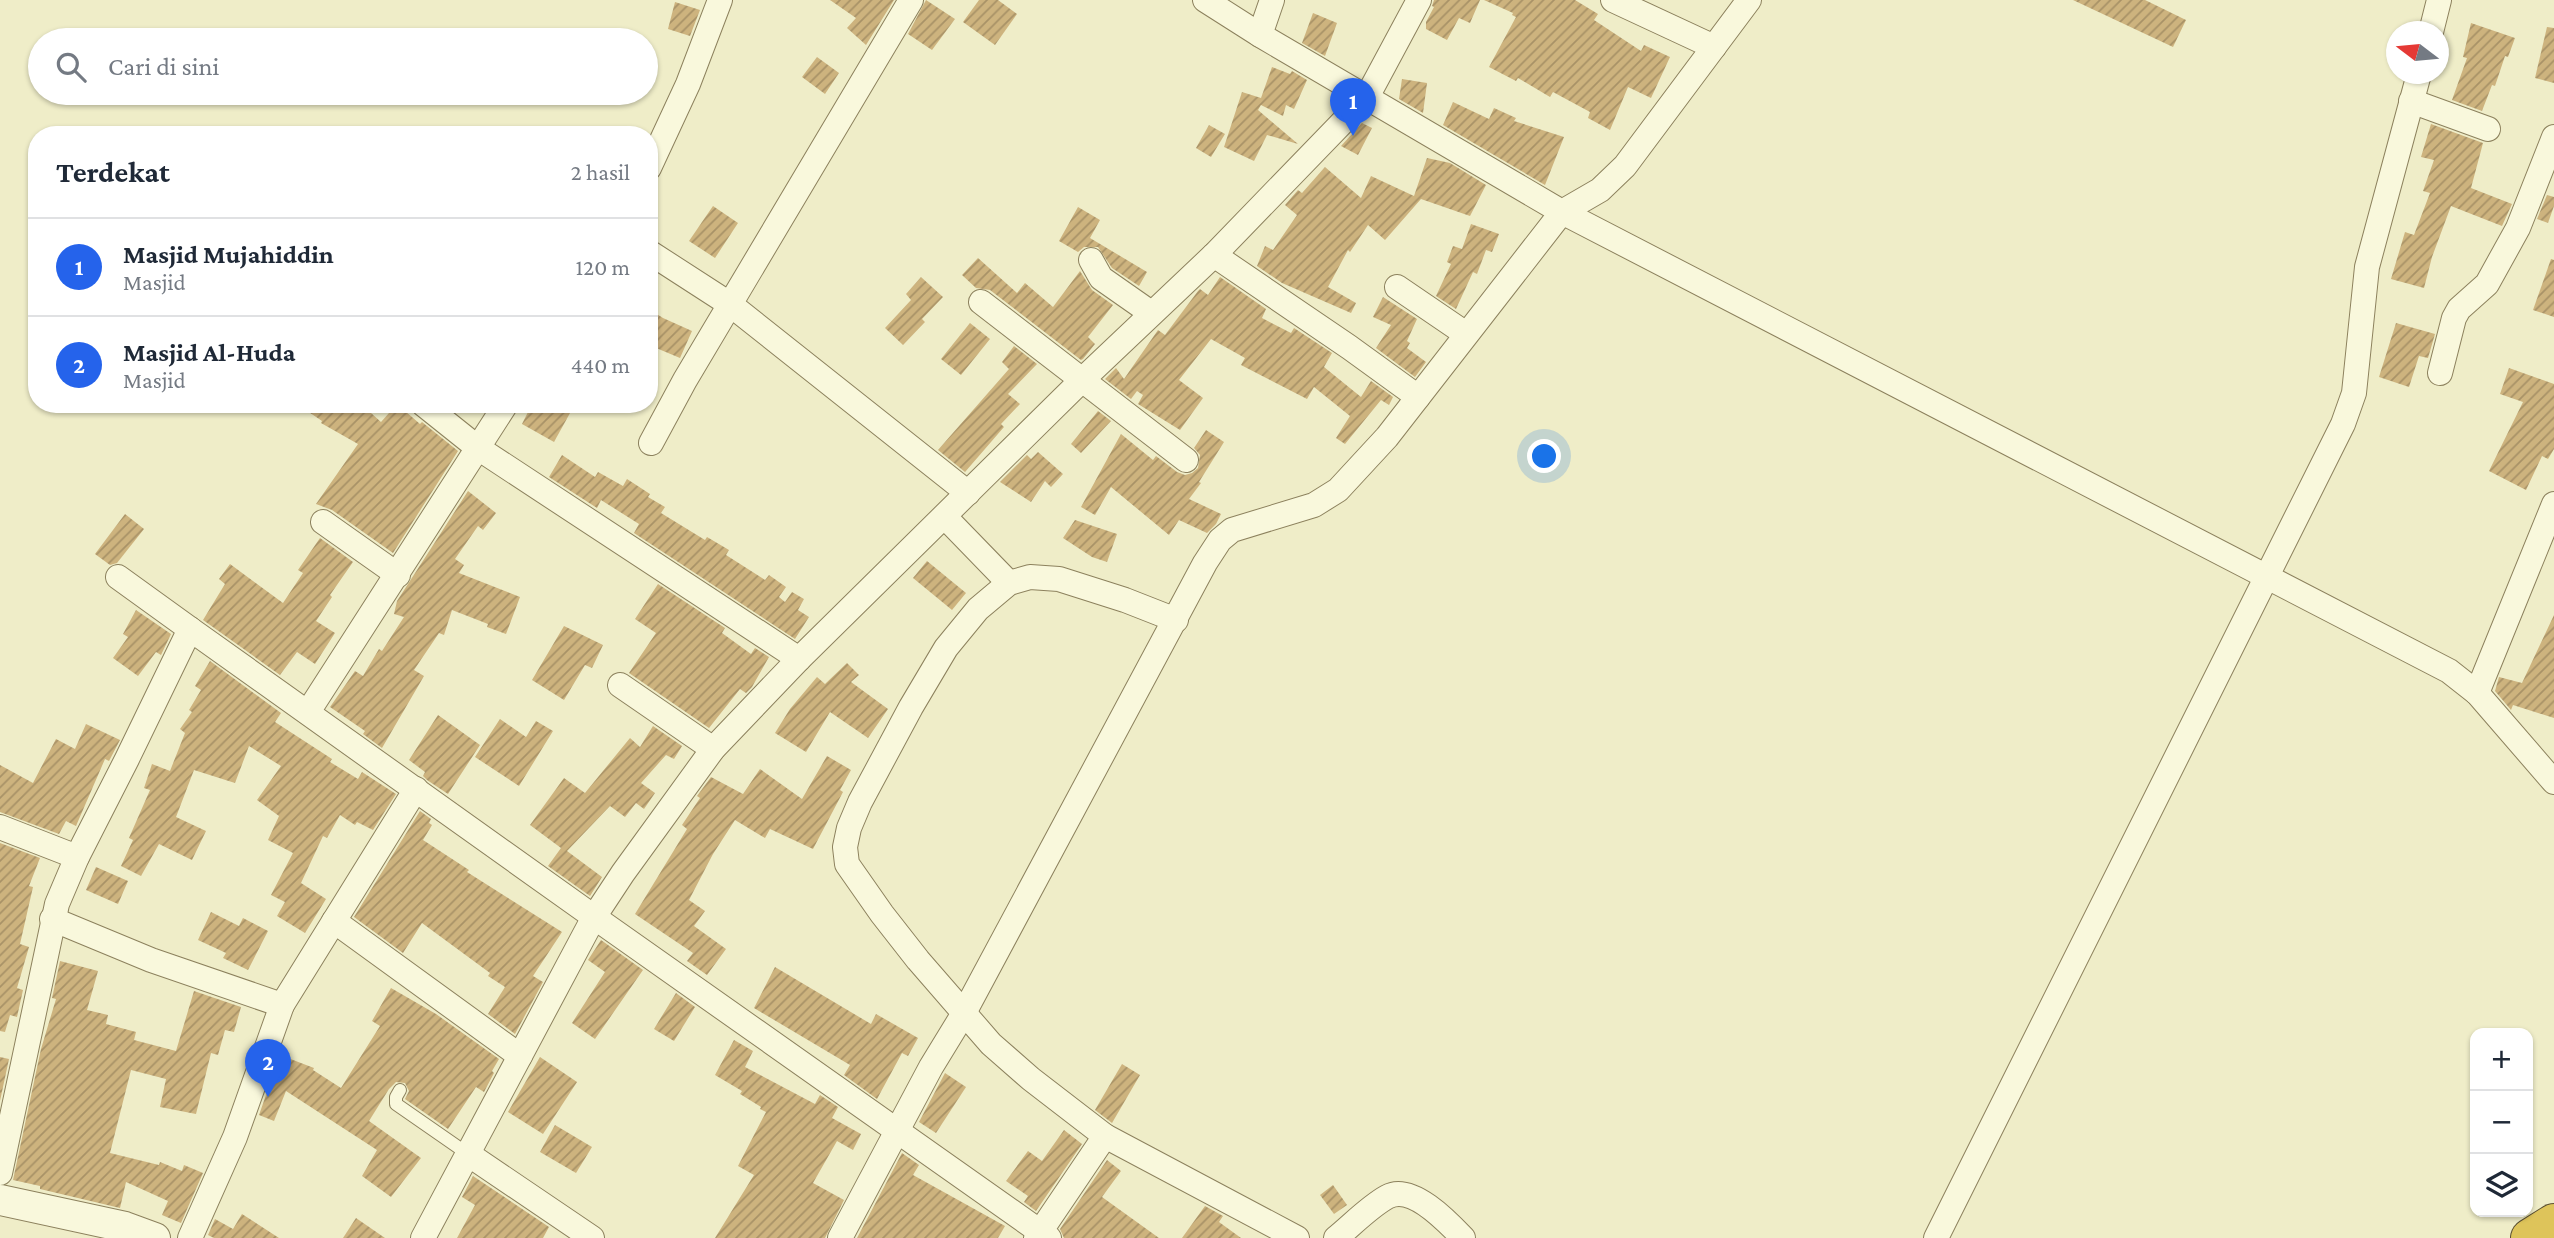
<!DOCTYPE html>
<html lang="id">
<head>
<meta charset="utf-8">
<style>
	:root { --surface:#fff; --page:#f2f2f3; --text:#1f2937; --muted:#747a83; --line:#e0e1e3; --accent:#2563eb }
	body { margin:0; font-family:"Crimson Pro",serif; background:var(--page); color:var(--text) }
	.controls { position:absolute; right:21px; bottom:21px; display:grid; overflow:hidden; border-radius:14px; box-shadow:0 2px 5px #0004 }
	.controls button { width:63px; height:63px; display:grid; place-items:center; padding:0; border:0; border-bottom:2px solid var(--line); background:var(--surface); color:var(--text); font:35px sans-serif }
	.compass { position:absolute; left:2386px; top:21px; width:63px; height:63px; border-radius:50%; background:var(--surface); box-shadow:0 2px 5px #0004; rotate:286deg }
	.you { position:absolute; left:1545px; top:457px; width:24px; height:24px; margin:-18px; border:5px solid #fff; border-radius:50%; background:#1a73e8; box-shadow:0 0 0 10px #1a73e833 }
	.badge { display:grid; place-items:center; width:46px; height:46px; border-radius:50%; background:var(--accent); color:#fff; font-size:23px; font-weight:700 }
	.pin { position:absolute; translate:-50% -58px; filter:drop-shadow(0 2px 4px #0008) }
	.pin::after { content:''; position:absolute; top:37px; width:24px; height:21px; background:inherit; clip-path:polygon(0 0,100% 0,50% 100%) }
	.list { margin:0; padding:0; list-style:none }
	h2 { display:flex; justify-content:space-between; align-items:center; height:91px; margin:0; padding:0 28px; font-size:30px }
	h2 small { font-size:23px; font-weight:400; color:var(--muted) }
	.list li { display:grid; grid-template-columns:46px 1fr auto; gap:21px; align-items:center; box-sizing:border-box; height:98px; padding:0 28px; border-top:2px solid var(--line) }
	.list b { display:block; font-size:26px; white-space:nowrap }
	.list p { margin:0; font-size:23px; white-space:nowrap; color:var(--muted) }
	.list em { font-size:23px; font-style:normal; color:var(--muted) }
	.icon { flex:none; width:38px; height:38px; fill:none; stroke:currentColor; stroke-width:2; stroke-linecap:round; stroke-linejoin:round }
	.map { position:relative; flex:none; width:2554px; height:1238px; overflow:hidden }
	.search { position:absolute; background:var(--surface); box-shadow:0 2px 5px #0004; left:28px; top:28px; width:630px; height:77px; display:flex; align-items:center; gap:18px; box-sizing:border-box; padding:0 24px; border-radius:38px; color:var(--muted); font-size:26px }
	.panel { position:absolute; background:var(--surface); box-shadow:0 2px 5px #0004; left:28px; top:126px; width:630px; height:287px; border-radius:28px }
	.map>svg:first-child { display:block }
</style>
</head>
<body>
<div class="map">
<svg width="2554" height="1238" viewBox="0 0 2554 1238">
	<defs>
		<pattern id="building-hatch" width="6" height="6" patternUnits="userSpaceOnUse" patternTransform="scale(1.75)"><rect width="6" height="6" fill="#cdb37e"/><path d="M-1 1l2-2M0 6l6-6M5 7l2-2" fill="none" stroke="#a89267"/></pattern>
	</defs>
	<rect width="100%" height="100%" fill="#efedc8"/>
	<g fill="url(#building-hatch)">
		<polygon points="830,0 894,0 866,45 847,28 856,18"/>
		<polygon points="926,0 955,19 932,50 908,34"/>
		<polygon points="979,0 998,0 1017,14 995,45 963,22"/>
		<polygon points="1434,0 1480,0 1470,23 1459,18 1447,40 1426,29 1426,22 1434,7 1432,6"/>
		<polygon points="1484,0 1575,0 1598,14 1594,20 1641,51 1644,45 1670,57 1651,98 1628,87 1610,130 1588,118 1590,112 1553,92 1550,97 1518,78 1516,81 1489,67 1516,17 1512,15 1513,13"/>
		<polygon points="2073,0 2145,0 2186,20 2173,47"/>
		<polygon points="675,2 700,10 690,36 668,29"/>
		<polygon points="1313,13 1337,23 1325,56 1302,43"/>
		<polygon points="2471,23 2515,38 2508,57 2505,56 2495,86 2492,85 2482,111 2452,100 2467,58 2463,57"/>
		<polygon points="2547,27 2554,28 2554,83 2535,78"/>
		<polygon points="817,57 839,73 825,94 802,77"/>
		<polygon points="1272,67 1290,74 1292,71 1307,80 1294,109 1286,105 1283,116 1261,105 1258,110 1298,144 1267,135 1254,161 1224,147 1242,92 1261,98"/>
		<polygon points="1402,79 1427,83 1423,113 1399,99"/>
		<polygon points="1453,102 1489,119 1494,108 1516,118 1514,121 1564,137 1545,185 1443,125"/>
		<polygon points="1362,123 1372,128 1358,155 1341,146"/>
		<polygon points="2431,124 2483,143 2471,188 2512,204 2502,226 2451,206 2432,257 2424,288 2391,279 2405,232 2414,235 2430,193 2423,191 2434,160 2421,157"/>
		<polygon points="1209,125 1225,134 1211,157 1196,148"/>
		<polygon points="1427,158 1450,163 1486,185 1470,216 1421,199 1385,240 1368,225 1350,252 1348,250 1328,287 1356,303 1351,313 1282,283 1257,266 1265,246 1273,250 1297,215 1285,205 1298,190 1302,193 1325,167 1361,198 1371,176 1414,196"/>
		<polygon points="2547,195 2554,197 2554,206 2548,223 2537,219"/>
		<polygon points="713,206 738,223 715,258 689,241"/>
		<polygon points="1078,207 1100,220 1090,238 1147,272 1139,286 1112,268 1098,247 1084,247 1078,252 1059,241"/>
		<polygon points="1471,224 1499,234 1492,252 1486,250 1477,274 1473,272 1456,309 1436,296 1451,264 1447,262 1453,246 1462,249"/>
		<polygon points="978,258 1017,293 1025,283 1053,307 1080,271 1092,290 1113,305 1088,337 1095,344 1083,359 1081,360 990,290 976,288 962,275"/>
		<polygon points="2551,259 2554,260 2554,317 2533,310"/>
		<polygon points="921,277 943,297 922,319 925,322 903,345 885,328 911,300 906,294"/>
		<polygon points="1220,277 1266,309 1262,318 1291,333 1294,328 1332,353 1324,367 1361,397 1371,381 1393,397 1389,405 1381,400 1345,444 1336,438 1350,416 1314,387 1307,399 1241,365 1245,358 1211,339 1179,380 1203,398 1180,430 1138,404 1143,395 1137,391 1131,399 1105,379 1116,368 1124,379 1158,330 1165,335 1198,291 1200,289 1208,295"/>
		<polygon points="1383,297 1417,319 1407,341 1410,343 1407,348 1426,362 1415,377 1376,348 1391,325 1373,317"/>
		<polygon points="649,309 663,318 692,331 680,358 649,345"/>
		<polygon points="970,323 990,339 961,375 941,359"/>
		<polygon points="2396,323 2435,334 2428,358 2419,356 2409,387 2379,377"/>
		<polygon points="1014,346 1037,364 1008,394 1020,404 1001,424 1004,427 965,472 938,450 1009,369 1002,362"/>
		<polygon points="2509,368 2554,384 2554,449 2548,459 2542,456 2526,490 2489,471 2523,402 2500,394"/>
		<polygon points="297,404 361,404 381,422 397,404 420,424 422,422 458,451 393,553 332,510 316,504 358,444 321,423 322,421"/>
		<polygon points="532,404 575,404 554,442 522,424"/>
		<polygon points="1098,411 1111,421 1081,453 1071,444"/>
		<polygon points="1206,430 1224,442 1199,482 1201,483 1189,499 1221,514 1216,524 1207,533 1179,520 1169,535 1111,487 1095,515 1081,507 1121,434 1153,460 1156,456 1177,472 1185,475 1192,473 1198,468 1200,455 1194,448"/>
		<polygon points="1038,452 1063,474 1051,487 1045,481 1031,502 1000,482 1027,455 1031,459"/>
		<polygon points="562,455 595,477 598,472 623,486 627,479 650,494 648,497 665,507 661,513 705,540 707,537 729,550 726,555 765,580 769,575 786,587 779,597 785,602 792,592 804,599 798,610 809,617 795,639 634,533 639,524 601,500 597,508 549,477"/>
		<polygon points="468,491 496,513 483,530 478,526 455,559 464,565 459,573 520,597 506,634 487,627 488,624 452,610 444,635 439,633 414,670 424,676 382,748 363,734 365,731 330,707 355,671 363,676 379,649 382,651 404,617 394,614 397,601"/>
		<polygon points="125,514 144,529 117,563 110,565 95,554"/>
		<polygon points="1075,520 1117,534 1107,562 1092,557 1063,538"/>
		<polygon points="320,538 353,562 330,595 332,597 316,621 335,633 315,664 297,652 280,675 203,620 225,584 219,579 230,564 283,603 303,573 298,570"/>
		<polygon points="927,561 966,593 952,610 913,578"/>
		<polygon points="658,584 725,628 722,633 751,654 755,648 769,657 752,687 746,693 740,689 709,728 629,673 656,633 635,619"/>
		<polygon points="136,610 171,634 161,655 156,652 138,676 113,658 128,637 123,634"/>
		<polygon points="2554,615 2554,718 2513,705 2511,710 2495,691 2499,677 2522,683"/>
		<polygon points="564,626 603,645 592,668 585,665 564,700 532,680"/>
		<polygon points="210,661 281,713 275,722 332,759 330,762 358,779 362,772 396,794 373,830 357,822 355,825 340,815 327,838 323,836 301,883 326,899 305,933 277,916 285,902 271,895 293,853 268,840 279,816 257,800 281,766 249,746 235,783 194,770 176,817 206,831 192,860 159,844 141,876 121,866 133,840 129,838 150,790 144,788 152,764 170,771 185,733 180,729 192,712 189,710 201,690 195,686"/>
		<polygon points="847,663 859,675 851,682 888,709 868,738 830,712 806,752 775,733 790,709 817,677 825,684"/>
		<polygon points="438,715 480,745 448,794 427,780 423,776 425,772 409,760"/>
		<polygon points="500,719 526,737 536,721 553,731 519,786 475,757"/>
		<polygon points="86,724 120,740 109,761 105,759 76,826 66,821 59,834 0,812 0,765 33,783 56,739 75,749"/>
		<polygon points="653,726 682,746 674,759 666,755 641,783 655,793 644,809 636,803 625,817 610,806 567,851 602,877 590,896 548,866 561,848 530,825 564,778 585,793 630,738 640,747"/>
		<polygon points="827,756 851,770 840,790 843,792 813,849 770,829 765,838 735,820 713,854 689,900 705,911 694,926 726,949 707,975 687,961 693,953 635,914 687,829 682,825 700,798 697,796 711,777 743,794 760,769 802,799"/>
		<polygon points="420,811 431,819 429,823 432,825 423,840 469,870 467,872 562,932 533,976 543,982 515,1034 488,1014 505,987 488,976 490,973 422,923 403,953 354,917"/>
		<polygon points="0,843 40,858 29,886 33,887 20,944 29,947 17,988 23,990 17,1017 10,1015 5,1032 0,1031"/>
		<polygon points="96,867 128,881 118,904 86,890"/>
		<polygon points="211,912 239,926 243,918 268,931 248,970 223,958 226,953 198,940"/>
		<polygon points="601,940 643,970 595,1039 572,1023 605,972 588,960"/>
		<polygon points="60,961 98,971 87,1010 108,1015 106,1024 136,1032 134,1040 176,1051 194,991 241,1007 234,1032 225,1030 218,1055 211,1053 196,1114 160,1107 166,1079 131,1070 110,1153 159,1165 160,1162 182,1171 184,1165 203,1173 181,1223 162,1215 168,1201 126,1182 120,1208 40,1189 40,1186 13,1180 41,1049 56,999 52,998"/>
		<polygon points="775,967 871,1024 876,1014 918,1038 908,1056 902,1053 877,1099 844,1075 850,1065 754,1008"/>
		<polygon points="391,988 436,1014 499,1059 492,1071 494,1073 484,1092 476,1087 448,1129 405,1099 409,1091 405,1083 396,1082 389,1089 369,1121 421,1158 391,1197 362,1176 377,1150 286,1091 274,1121 259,1115 280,1055 314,1068 313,1070 341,1088 380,1026 372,1021"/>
		<polygon points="676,993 695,1007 674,1041 654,1029"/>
		<polygon points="734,1040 753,1051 745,1067 815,1104 820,1095 838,1107 832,1118 861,1134 853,1150 837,1141 813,1183 844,1200 825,1238 715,1238 754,1175 738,1166 766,1112 760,1109 761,1107 740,1094 742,1091 715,1075"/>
		<polygon points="0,1057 9,1059 0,1101"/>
		<polygon points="540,1057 577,1082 543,1134 508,1112"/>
		<polygon points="1122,1064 1140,1075 1112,1123 1095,1110"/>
		<polygon points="945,1073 966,1087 936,1133 919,1122"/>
		<polygon points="555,1125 592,1147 576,1173 540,1152"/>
		<polygon points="1064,1130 1082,1144 1036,1211 1024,1202 1028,1196 1006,1181 1028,1151 1042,1161"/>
		<polygon points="902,1153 919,1165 913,1175 1005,1226 998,1238 857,1238"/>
		<polygon points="1107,1160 1121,1171 1102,1197 1159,1238 1064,1238 1060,1229"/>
		<polygon points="473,1176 549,1227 543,1238 457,1238 475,1205 462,1197"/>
		<polygon points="1333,1185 1347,1205 1334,1214 1320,1195"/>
		<polygon points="1205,1206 1223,1216 1219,1222 1241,1238 1182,1238"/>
		<polygon points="242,1214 279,1238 214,1238 208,1235 215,1219 233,1229"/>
		<polygon points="356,1218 385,1238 343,1238"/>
	</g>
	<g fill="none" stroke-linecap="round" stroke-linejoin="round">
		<g stroke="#8c815d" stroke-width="14">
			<polyline id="service" points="400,1090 396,1097 396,1104 468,1154"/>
		</g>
		<g stroke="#8c815d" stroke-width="26">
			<g id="minor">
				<polyline points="1205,0 1260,35"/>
				<polyline points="1272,0 1260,35 1562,212 2449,671 2477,693 2554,782"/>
				<polyline points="1613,0 1714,47"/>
				<polyline points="2431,32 2439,0"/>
				<polyline points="2411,101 2488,129"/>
				<polyline points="649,168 688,84 720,0"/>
				<polyline points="649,252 731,305 968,493"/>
				<polyline points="1214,255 1349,347 1418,397"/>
				<polyline points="1091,260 1101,278 1151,313"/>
				<polyline points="1397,287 1466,334"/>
				<polyline points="981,302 1186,460"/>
				<polyline points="2440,373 2454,318 2459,309 2487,284 2518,228 2554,137"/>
				<polyline points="423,404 478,448 799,659"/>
				<polyline points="651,443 685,380 911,0"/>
				<polyline points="945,517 1009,583"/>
				<polyline points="323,522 398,575"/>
				<polyline points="118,577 190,629"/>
				<polyline points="1176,620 1125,600 1059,579 1030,577 1009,583 978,609 946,648 911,707 860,802 849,828 845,847 847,864 882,914 918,960 991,1044 1031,1079 1105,1136 1297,1238"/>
				<polyline points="620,685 713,749"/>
				<polyline points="2477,693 2554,504"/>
				<polyline points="308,712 506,404"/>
				<polyline points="0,827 77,857"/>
				<polyline points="52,919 151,960 282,1005"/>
				<polyline points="334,921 520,1056"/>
				<polyline points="468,1154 592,1238"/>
				<polyline points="0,1173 57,904 77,857 127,759 190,629 594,917 1049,1238"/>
				<polyline points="190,1238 235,1137 282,1005 416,789"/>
				<polyline points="423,1238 594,917 623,873 713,749 799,659 1082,380 1214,255 1367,97 1419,0"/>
				<polyline points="840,1238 931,1067 964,1013 1205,563 1220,540 1232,530 1314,505 1338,490 1387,437 1562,212 1600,190 1625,166 1749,0"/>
				<polyline points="1036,1238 1105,1136"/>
				<path d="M1336 1238C1352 1225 1369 1207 1387 1197 1411 1183 1448 1222 1463 1238"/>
				<polyline points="1936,1238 2343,424 2354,393 2367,267 2419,74"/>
			</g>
		</g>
		<g stroke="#8c815d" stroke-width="32">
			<polyline id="tertiary" points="0,1200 125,1227 155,1238"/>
		</g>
		<g stroke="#5a4e30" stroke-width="40">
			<polyline id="motorway" points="2530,1238 2554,1223"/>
		</g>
		<use href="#service" stroke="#f9f8dc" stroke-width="12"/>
		<use href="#minor" stroke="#f9f8dc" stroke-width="24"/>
		<use href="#tertiary" stroke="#f9f8dc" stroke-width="30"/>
		<use href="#motorway" stroke="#dec45a" stroke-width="38"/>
	</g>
</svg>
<div class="controls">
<button>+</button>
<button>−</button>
<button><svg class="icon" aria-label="layers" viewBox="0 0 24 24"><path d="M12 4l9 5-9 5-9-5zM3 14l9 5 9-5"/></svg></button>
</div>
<svg class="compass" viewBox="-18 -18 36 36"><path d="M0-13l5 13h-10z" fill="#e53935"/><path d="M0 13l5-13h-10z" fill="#747a83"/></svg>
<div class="you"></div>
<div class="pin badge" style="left:1353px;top:136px">1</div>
<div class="pin badge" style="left:268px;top:1097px">2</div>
<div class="search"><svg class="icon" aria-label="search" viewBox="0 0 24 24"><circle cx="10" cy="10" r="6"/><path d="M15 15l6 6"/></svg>Cari di sini</div>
<section class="panel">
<h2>Terdekat<small>2 hasil</small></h2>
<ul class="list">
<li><span class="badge">1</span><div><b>Masjid Mujahiddin</b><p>Masjid</p></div><em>120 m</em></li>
<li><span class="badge">2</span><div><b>Masjid Al-Huda</b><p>Masjid</p></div><em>440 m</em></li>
</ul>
</section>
</div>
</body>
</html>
